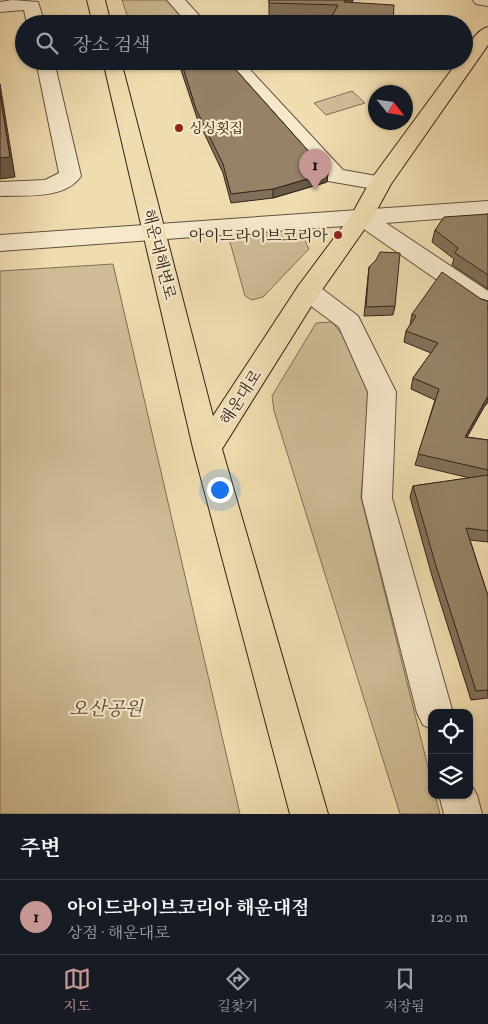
<!DOCTYPE html>
<html lang="ko">
<head>
<meta charset="utf-8">
<style>
	:root { --surface:#171b24; --page:#20242c; --text:#f1f3f6; --muted:#9ea1a6; --line:#363941; --accent:#c59692 }
	body { margin:0; font-family:"IM FELL Double Pica","Noto Serif KR",serif; background:var(--page); color:var(--text) }
	.controls { position:absolute; right:15px; bottom:15px; display:grid; overflow:hidden; border-radius:10px; box-shadow:0 1px 4px #0004 }
	.controls button { width:45px; height:45px; display:grid; place-items:center; padding:0; border:0; border-bottom:1px solid var(--line); background:var(--surface); color:var(--text); font:25px sans-serif }
	.compass { position:absolute; left:368px; top:85px; width:45px; height:45px; border-radius:50%; background:var(--surface); box-shadow:0 1px 4px #0004; rotate:120deg }
	.you { position:absolute; left:219px; top:489px; width:18px; height:18px; margin:-12px; border:4px solid #fff; border-radius:50%; background:#1a73e8; box-shadow:0 0 0 8px #1a73e833 }
	.badge { display:grid; place-items:center; width:32px; height:32px; border-radius:50%; background:var(--accent); color:#111; font-size:16px; font-weight:700 }
	.pin { position:absolute; translate:-50% -41px; filter:drop-shadow(0 1px 2px #0008) }
	.pin::after { content:''; position:absolute; top:26px; width:18px; height:15px; background:inherit; clip-path:polygon(0 0,100% 0,50% 100%) }
	.list { margin:0; padding:0; list-style:none }
	h2 { display:flex; justify-content:space-between; align-items:center; height:65px; margin:0; padding:0 20px; font-size:21px }
	h2 small { font-size:16px; font-weight:400; color:var(--muted) }
	.list li { display:grid; grid-template-columns:32px 1fr auto; gap:15px; align-items:center; box-sizing:border-box; height:75px; padding:0 20px; border-top:1px solid var(--line) }
	.list b { display:block; font-size:19px; white-space:nowrap }
	.list p { margin:0; font-size:16px; white-space:nowrap; color:var(--muted) }
	.list em { font-size:16px; font-style:normal; color:var(--muted) }
	.icon { flex:none; width:28px; height:28px; fill:none; stroke:currentColor; stroke-width:2; stroke-linecap:round; stroke-linejoin:round }
	.map { position:relative; flex:none; width:488px; height:814px; overflow:hidden }
	.search { position:absolute; background:var(--surface); box-shadow:0 1px 4px #0004; left:15px; right:15px; top:15px; height:55px; display:flex; align-items:center; gap:12px; box-sizing:border-box; padding:0 18px; border-radius:28px; color:var(--muted); font-size:19px }
	.sheet { height:140px; background:var(--surface) }
	nav { display:flex; justify-content:space-around; align-items:center; box-sizing:border-box; height:70px; border-top:1px solid var(--line); background:var(--surface); font-size:14px; color:var(--muted) }
	nav a { display:grid; justify-items:center; gap:2px }
	nav .on { color:var(--accent) }
	.map>svg:first-child { display:block }
</style>
</head>
<body>
<div class="map">
<svg width="488" height="814" viewBox="0 0 488 814">
	<rect width="100%" height="100%" fill="#efdcaf"/>
	<filter id="stains"><feTurbulence type="fractalNoise" baseFrequency=".004" numOctaves="4"/><feColorMatrix values="0 0 0 0 .2 0 0 0 0 .09 0 0 0 0 .02 0 0 0 .5 -.17"/></filter>
	<radialGradient id="worn" r=".72"><stop offset=".6" stop-color="#630" stop-opacity="0"/><stop offset="1" stop-color="#630" stop-opacity=".3"/></radialGradient>
	<g fill="#cfbc96" stroke="#816e58">
		<polygon points="122,0 168,0 189,24 130,24"/>
		<polygon points="352,91 365,103 326,115 314,103"/>
		<polygon points="299,227 309,249 263,297 252,300 245,296 228,235 234,230"/>
		<polygon points="113,264 240,814 0,814 0,271"/>
		<polygon points="332,322 346,339 370,392 361,497 432,783 432,795 435,795 440,814 400,814 274,411 272,396 316,323"/>
	</g>
	<g fill="none" stroke-linecap="round" stroke-linejoin="round">
		<g stroke="#62503f" stroke-width="2">
			<g id="minor">
				<polygon points="12,0 38,2 45,24 27,24 24,10 0,12 0,2"/>
				<polygon points="167,0 185,0 207,24 188,24"/>
				<polygon points="473,0 488,0 488,6 476,4"/>
				<path d="M36 61H54L81 176C65 200 25 195 0 196V182L45 180 59 173Z"/>
				<polygon points="223,61 242,61 343,170 388,178 391,183 388,188 380,190 328,181"/>
				<polygon points="488,201 488,215 386,223 488,291 488,312 479,309 358,225 0,251 0,235"/>
				<polygon points="308,282 317,285 358,316 396,392 392,498 453,713 432,713 432,729 423,725 417,713 362,498 368,392 339,327 299,297 296,291 299,285"/>
				<polygon points="469,781 477,795 482,814 444,814 439,795 469,795"/>
			</g>
		</g>
		<g stroke="#33211a" stroke-width="2">
			<g id="major">
				<polygon points="87,0 105,0 111,24 93,24"/>
				<path d="M488 27V45L391 184 373 217 317 297 222 449 328 814H290L193 448 103 61H121L213 416 299 285 352 214 372 178 458 61H464C464 49 476 30 488 27Z"/>
			</g>
		</g>
		<use href="#minor" fill="#f5e8cb" fill-rule="evenodd"/>
		<use href="#major" fill="#efdcaf" fill-rule="evenodd"/>
	</g>
	<g fill="#807059" stroke="#33211a">
		<polygon points="269,0 353,0 352,2 328,24 269,22"/>
		<polygon points="178,61 228,61 328,173 327,182 273,198 231,203 223,173 197,118"/>
		<polygon points="342,61 358,61 356,64"/>
		<polygon points="488,214 488,289 452,265 454,259 432,242 435,230"/>
		<polygon points="369,267 395,306 393,315 364,316"/>
		<polygon points="481,299 488,301 488,402 484,407 467,437 488,440 488,542 470,540 488,596 488,698 471,700 432,576 410,497 413,486 470,478 415,465 435,400 411,389 413,378 431,353 404,342 406,331 410,325 412,314"/>
	</g>
	<g fill="#685b48" stroke="#33211a">
		<polygon points="345,0 353,0 342,21 344,2"/>
		<polygon points="0,84 15,177 0,179"/>
		<polygon points="328,173 327,182 273,198 273,189"/>
		<polygon points="488,396 488,402 484,407 461,448 465,437"/>
	</g>
	<g fill="#958267" stroke="#33211a">
		<polygon points="269,0 345,0 344,2 394,5 393,24 328,24 338,5 269,3"/>
		<polygon points="196,20 197,24 168,24 168,23"/>
		<polygon points="181,61 228,61 328,173 273,189 231,194 223,164 196,109"/>
		<polygon points="0,94 10,157 0,158"/>
		<polygon points="488,214 488,275 455,253 458,248 435,230 444,217"/>
		<polygon points="380,252 400,253 395,306 366,307 369,267 376,260"/>
		<polygon points="442,272 481,299 488,301 488,307 487,307 488,308 488,396 465,437 488,440 488,470 418,454 439,389 413,378 438,343 406,331 416,316 412,314"/>
		<polygon points="488,475 488,531 466,528 488,596 488,690 476,691 436,566 413,486"/>
	</g>
	<g fill="#8f2418" stroke="#f5e8cb" stroke-width="2">
		<circle cx="179" cy="128" r="5"/>
		<circle cx="338" cy="235" r="5"/>
	</g>
	<g text-anchor="middle" stroke-width="4.5" stroke-linejoin="round" paint-order="stroke">
		<g font-size="14" fill="#33211a" stroke="#f5e8cb" text-anchor="start">
			<text x="189" y="133">싱싱횟집</text>
		</g>
		<g font-size="16" fill="#33211a" stroke="#f5e8cb" text-anchor="end">
			<text x="328" y="241">아이드라이브코리아</text>
		</g>
		<g font-size="16" fill="#33211a" stroke="#f5e8cb">
			<text transform="translate(160 254) rotate(76)" y="6">해운대해변로</text>
			<text transform="translate(240 397) rotate(-57)" y="6">해운대로</text>
		</g>
		<g font-size="19" font-style="italic" fill="#5a4839" stroke="#f5e8cb">
			<text x="106" y="715">오산공원</text>
		</g>
	</g>
	<rect width="100%" height="100%" filter="url(#stains)"/>
	<rect width="100%" height="100%" fill="url(#worn)"/>
</svg>
<div class="controls">
<button><svg class="icon" aria-label="locate" viewBox="0 0 24 24"><circle cx="12" cy="12" r="6"/><path d="M12 2v4M12 18v4M2 12h4M18 12h4"/></svg></button>
<button><svg class="icon" aria-label="layers" viewBox="0 0 24 24"><path d="M12 4l9 5-9 5-9-5zM3 14l9 5 9-5"/></svg></button>
</div>
<svg class="compass" viewBox="-18 -18 36 36"><path d="M0-13l5 13h-10z" fill="#e53935"/><path d="M0 13l5-13h-10z" fill="#9ea1a6"/></svg>
<div class="you"></div>
<div class="pin badge" style="left:315px;top:190px">1</div>
<div class="search"><svg class="icon" aria-label="search" viewBox="0 0 24 24"><circle cx="10" cy="10" r="6"/><path d="M15 15l6 6"/></svg>장소 검색</div>
</div>
<section class="sheet">
<h2>주변<small></small></h2>
<ul class="list">
<li><span class="badge">1</span><div><b>아이드라이브코리아 해운대점</b><p>상점 · 해운대로</p></div><em>120 m</em></li>
</ul>
</section>
<nav>
<a class="on"><svg class="icon" aria-label="map" viewBox="0 0 24 24"><path d="M3 6l6-2 6 2 6-2v14l-6 2-6-2-6 2zM9 4v14M15 6v14"/></svg>지도</a>
<a><svg class="icon" aria-label="directions" viewBox="0 0 24 24"><path d="M12 3l9 9-9 9-9-9zM9 14v-3h6M13 9l2 2-2 2"/></svg>길찾기</a>
<a><svg class="icon" aria-label="saved" viewBox="0 0 24 24"><path d="M7 4h10v16l-5-4-5 4z"/></svg>저장됨</a>
</nav>
</body>
</html>
